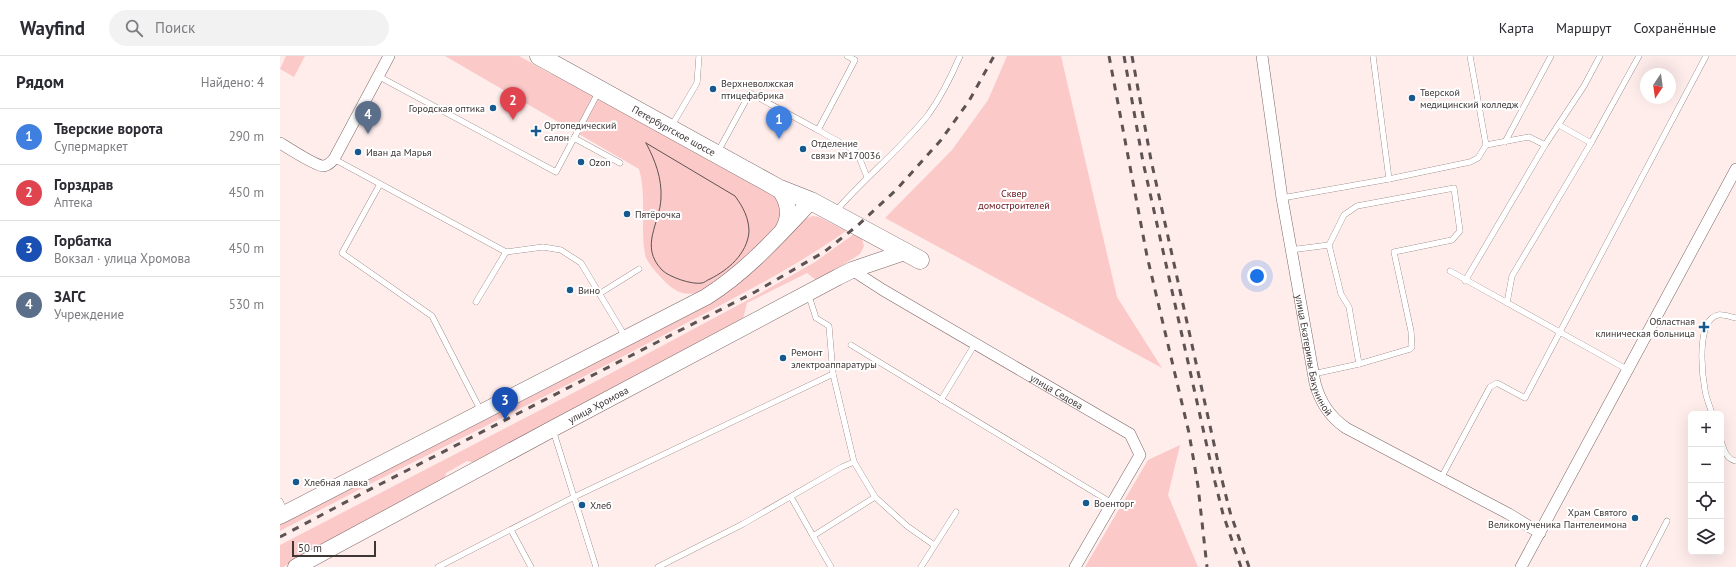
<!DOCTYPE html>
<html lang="ru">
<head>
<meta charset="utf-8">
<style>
	:root { --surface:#fff; --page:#f2f2f3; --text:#2b2b33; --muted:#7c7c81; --line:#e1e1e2; --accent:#0b8043 }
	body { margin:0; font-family:"PT Sans",sans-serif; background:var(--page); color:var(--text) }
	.controls { position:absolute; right:12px; bottom:12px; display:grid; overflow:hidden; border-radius:6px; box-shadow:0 4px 16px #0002 }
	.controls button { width:36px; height:36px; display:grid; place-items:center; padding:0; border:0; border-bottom:1px solid var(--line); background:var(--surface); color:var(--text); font:20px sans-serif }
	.compass { position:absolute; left:1360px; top:12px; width:36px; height:36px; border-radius:50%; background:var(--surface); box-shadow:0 4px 16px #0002; rotate:193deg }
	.scale { position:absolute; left:12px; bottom:10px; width:84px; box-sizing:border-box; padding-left:4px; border:2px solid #3f3636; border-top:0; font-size:11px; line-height:14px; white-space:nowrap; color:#3f3636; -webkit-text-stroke:3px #fff; paint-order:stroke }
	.you { position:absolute; left:977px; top:220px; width:14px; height:14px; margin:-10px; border:3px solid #fff; border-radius:50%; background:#1a73e8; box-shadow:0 0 0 6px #1a73e833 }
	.badge { display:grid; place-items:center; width:26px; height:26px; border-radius:50%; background:var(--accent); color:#fff; font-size:13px; font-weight:700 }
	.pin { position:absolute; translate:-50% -33px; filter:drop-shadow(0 1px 2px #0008) }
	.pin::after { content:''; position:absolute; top:21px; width:14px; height:12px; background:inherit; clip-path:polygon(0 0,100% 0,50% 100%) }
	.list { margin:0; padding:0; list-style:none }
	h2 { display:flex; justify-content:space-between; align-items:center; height:52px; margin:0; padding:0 16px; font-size:17px }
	h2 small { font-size:13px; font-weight:400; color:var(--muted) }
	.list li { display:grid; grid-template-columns:26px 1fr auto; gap:12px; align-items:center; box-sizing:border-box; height:56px; padding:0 16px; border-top:1px solid var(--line) }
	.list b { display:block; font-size:15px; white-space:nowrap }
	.list p { margin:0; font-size:13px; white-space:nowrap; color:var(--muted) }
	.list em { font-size:13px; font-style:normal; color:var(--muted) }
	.icon { flex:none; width:22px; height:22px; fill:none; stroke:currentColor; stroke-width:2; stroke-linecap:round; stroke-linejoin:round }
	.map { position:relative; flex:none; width:1456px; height:511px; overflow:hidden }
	header { display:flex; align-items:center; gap:24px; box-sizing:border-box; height:56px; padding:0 20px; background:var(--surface); border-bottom:1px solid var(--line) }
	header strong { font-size:19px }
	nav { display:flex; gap:22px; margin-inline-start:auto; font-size:14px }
	.search { width:280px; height:36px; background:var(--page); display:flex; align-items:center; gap:10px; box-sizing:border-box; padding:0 14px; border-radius:22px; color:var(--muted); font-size:15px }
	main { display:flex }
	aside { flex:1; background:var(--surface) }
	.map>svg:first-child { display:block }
</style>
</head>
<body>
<header>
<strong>Wayfind</strong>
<div class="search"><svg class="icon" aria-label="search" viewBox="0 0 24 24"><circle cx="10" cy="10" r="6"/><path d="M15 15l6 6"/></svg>Поиск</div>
<nav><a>Карта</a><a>Маршрут</a><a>Сохранённые</a></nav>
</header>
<main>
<aside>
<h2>Рядом<small>Найдено: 4</small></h2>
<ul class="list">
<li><span class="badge" style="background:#3f7fe0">1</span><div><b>Тверские ворота</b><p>Супермаркет</p></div><em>290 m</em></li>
<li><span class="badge" style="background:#e0444e">2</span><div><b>Горздрав</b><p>Аптека</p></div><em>450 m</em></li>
<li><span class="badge" style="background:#1a4fb4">3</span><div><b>Горбатка</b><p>Вокзал · улица Хромова</p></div><em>450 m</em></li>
<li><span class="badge" style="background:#5c6f8a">4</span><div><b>ЗАГС</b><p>Учреждение</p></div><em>530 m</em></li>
</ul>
</aside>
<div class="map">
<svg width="1456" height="511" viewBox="0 0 1456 511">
	<rect width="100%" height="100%" fill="#ffedec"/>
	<g fill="#fbc9c8">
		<polygon points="6,0 25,0 14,21 0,13"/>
		<path d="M165 0H239L271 18 279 14 313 40 497 142C499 149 502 156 501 163 498 177 437 229 423 235 413 239 403 239 394 233 386 228 366 207 365 198 360 170 367 141 359 113Z"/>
		<polygon points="727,0 781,0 837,241 882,312 605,162 672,94 708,44"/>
		<path d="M533 160 539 161 566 175C508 216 444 247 382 280 255 347 126 408 0 475V468L461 223 525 163Z"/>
		<polygon points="574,178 582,183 584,190 580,198 542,222 536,224 527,217 467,247 463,263 195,407 187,405 166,417 164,426 3,511 0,511 0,489 322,322 479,238 535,206"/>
		<polygon points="900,389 888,439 918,511 805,511 868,404"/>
	</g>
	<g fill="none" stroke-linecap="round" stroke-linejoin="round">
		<g stroke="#7a6665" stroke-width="6">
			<g id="lane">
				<polyline points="1093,0 1109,123"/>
				<polyline points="98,20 276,116 319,35"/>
				<polyline points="395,64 417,27 419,0"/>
				<polyline points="538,74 577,96 587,121"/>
				<polyline points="294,82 340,107"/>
				<polyline points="1225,86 1271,0"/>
				<polyline points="1311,87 1359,0"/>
				<polyline points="1206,89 1249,81 1265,89"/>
				<polyline points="441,90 470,37 538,74 575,4 567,0"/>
				<polyline points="54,103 226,196 263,191 281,194 301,207 346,282"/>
				<polyline points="100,128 62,197 152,260 201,355"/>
				<polyline points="1002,142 1109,123 1190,106 1198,102 1206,89 1190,0"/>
				<path d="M555 156C584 122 620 94 648 59 661 41 671 21 680 0"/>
				<polyline points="1010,194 1049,189 1064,159 1077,150 1174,132 1180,175 1172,184 1114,196 1131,275 1132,291 1130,293 1079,308"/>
				<polyline points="1170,215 1348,314"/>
				<polyline points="1185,225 1265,89 1304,30 1320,0"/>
				<polyline points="319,238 359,213"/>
				<polyline points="196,246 226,196"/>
				<polyline points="1227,247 1232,220 1311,87 1279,69"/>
				<polyline points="571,289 832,447"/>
				<polyline points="1033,318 1079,308 1069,251 1061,238 1049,189"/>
				<polyline points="661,344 695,288"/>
				<path d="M1432 358C1430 350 1426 342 1425 334 1422 318 1416 264 1438 259 1443 258 1451 261 1456 262"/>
				<polyline points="273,374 316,511"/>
				<path d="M1441 385C1444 394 1446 403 1456 405"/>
				<polyline points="574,406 595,441 627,470 654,489"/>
				<polyline points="1161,422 1210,331 1217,327 1245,342 1426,0"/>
				<polyline points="511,441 533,480 595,441"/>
				<polyline points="0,445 5,457"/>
				<polyline points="231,474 251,511"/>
				<polyline points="533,480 551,511"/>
				<polyline points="158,511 294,441 553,318 549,270 536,262 528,237"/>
				<polyline points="378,511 463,468 562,411 574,406 553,318"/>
				<polyline points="641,511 676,456"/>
				<polyline points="1363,511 1387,465"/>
			</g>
		</g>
		<g stroke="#7a6665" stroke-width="12">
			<g id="street">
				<path id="s1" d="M982 0 1002 142 1035 327C1040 346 1050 361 1066 372L1229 458 1260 477"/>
				<path d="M0 87C8 92 36 110 43 110 48 110 51 106 54 103L109 0"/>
				<path id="s2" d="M572 214 603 234 850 378 860 399 795 511"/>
				<polyline points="1241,511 1456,113"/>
			</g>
		</g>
		<g stroke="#7a6665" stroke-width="17">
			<g id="secondary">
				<path d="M498 132C509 144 511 160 503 174"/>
				<path d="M0 460 426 241C466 216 498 180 531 145"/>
				<path id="s3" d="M16 511 272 373 558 221 572 214 625 196"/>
			</g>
		</g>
		<g stroke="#7a6665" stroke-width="19">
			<g id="primary">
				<path id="s4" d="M259 0 498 132 531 145 640 204"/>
			</g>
		</g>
		<use href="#lane" stroke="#fff" stroke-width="5.5"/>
		<use href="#street" stroke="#fff" stroke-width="11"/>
		<use href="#secondary" stroke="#fff" stroke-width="16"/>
		<use href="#primary" stroke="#fff" stroke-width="18"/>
		<path stroke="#5e5353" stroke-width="1" d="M366 87 455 140C463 151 469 162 469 176 467 198 448 214 430 223 427 224 424 227 422 227 412 229 389 221 382 214 359 190 380 168 381 142 382 122 375 104 366 87Z"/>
		<g stroke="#5e5353" stroke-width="3" stroke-dasharray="7 7" stroke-linecap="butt">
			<polyline points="829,0 867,200 909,377 918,430 927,511"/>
			<polyline points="844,0 863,106 935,426 943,458 961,511"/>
			<polyline points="852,0 871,104 942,424 950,456 969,511"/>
			<polyline points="0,481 81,438 475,236 544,196 577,170 617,133 661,84 689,45 714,0"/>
		</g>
	</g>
	<g fill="#16598e" stroke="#fff" stroke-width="1.5">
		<circle cx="433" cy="33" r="4"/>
		<circle cx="1132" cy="42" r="4"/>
		<circle cx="213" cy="52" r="4"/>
		<path d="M254 69h4v4h4v4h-4v4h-4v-4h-4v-4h4z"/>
		<circle cx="523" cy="93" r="4"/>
		<circle cx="78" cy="96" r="4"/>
		<circle cx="301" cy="106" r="4"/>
		<circle cx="347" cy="158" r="4"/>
		<circle cx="290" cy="234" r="4"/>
		<path d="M1422 265h4v4h4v4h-4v4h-4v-4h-4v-4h4z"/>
		<circle cx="503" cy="302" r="4"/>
		<circle cx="16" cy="426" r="4"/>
		<circle cx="806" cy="447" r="4"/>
		<circle cx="302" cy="449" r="4"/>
		<circle cx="1355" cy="462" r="4"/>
	</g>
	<g text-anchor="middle" stroke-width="4" stroke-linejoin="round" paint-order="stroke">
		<g font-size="10" fill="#3f3636" stroke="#fff" text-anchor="start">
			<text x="441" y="31">Верхневолжская<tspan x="441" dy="12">птицефабрика</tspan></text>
			<text x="1140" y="40">Тверской<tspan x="1140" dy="12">медицинский колледж</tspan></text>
			<text x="205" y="56" text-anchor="end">Городская оптика</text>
			<text x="264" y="73">Ортопедический<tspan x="264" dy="12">салон</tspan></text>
			<text x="531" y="91">Отделение<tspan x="531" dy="12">связи №170036</tspan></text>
			<text x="86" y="100">Иван да Марья</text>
			<text x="309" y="110">Ozon</text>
			<text x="355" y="162">Пятёрочка</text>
			<text x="298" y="238">Вино</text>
			<text x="1415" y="269" text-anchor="end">Областная<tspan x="1415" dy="12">клиническая больница</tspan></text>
			<text x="511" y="300">Ремонт<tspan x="511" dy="12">электроаппаратуры</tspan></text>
			<text x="24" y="430">Хлебная лавка</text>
			<text x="814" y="451">Военторг</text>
			<text x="310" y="453">Хлеб</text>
			<text x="1347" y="460" text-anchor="end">Храм Святого<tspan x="1347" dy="12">Великомученика Пантелеимона</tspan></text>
		</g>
		<g font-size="10" fill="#3f3636" stroke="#fff">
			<text dy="4" stroke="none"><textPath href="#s4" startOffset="154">Петербургское шоссе</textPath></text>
			<text dy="4" stroke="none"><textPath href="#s1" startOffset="304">улица Екатерины Бакуниной</textPath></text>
			<text dy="4" stroke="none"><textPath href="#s2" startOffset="238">улица Седова</textPath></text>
			<text dy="4" stroke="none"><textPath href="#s3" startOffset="343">улица Хромова</textPath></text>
		</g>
		<g font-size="10" fill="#68111b" stroke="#fff">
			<text x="734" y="141">Сквер<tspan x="734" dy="12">домостроителей</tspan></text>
		</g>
	</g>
</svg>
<div class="controls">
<button>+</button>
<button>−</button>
<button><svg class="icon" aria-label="locate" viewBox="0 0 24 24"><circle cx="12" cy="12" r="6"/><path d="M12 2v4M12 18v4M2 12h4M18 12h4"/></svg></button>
<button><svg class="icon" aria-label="layers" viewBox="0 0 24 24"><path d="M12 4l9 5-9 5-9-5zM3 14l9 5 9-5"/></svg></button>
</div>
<svg class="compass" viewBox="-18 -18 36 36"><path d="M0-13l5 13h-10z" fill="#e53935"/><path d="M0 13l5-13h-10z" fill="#7c7c81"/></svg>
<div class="scale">50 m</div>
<div class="you"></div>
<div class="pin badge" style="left:499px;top:83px;background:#3f7fe0">1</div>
<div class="pin badge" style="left:233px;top:64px;background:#e0444e">2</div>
<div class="pin badge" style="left:225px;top:364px;background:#1a4fb4">3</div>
<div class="pin badge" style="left:88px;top:78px;background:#5c6f8a">4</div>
</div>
</main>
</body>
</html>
